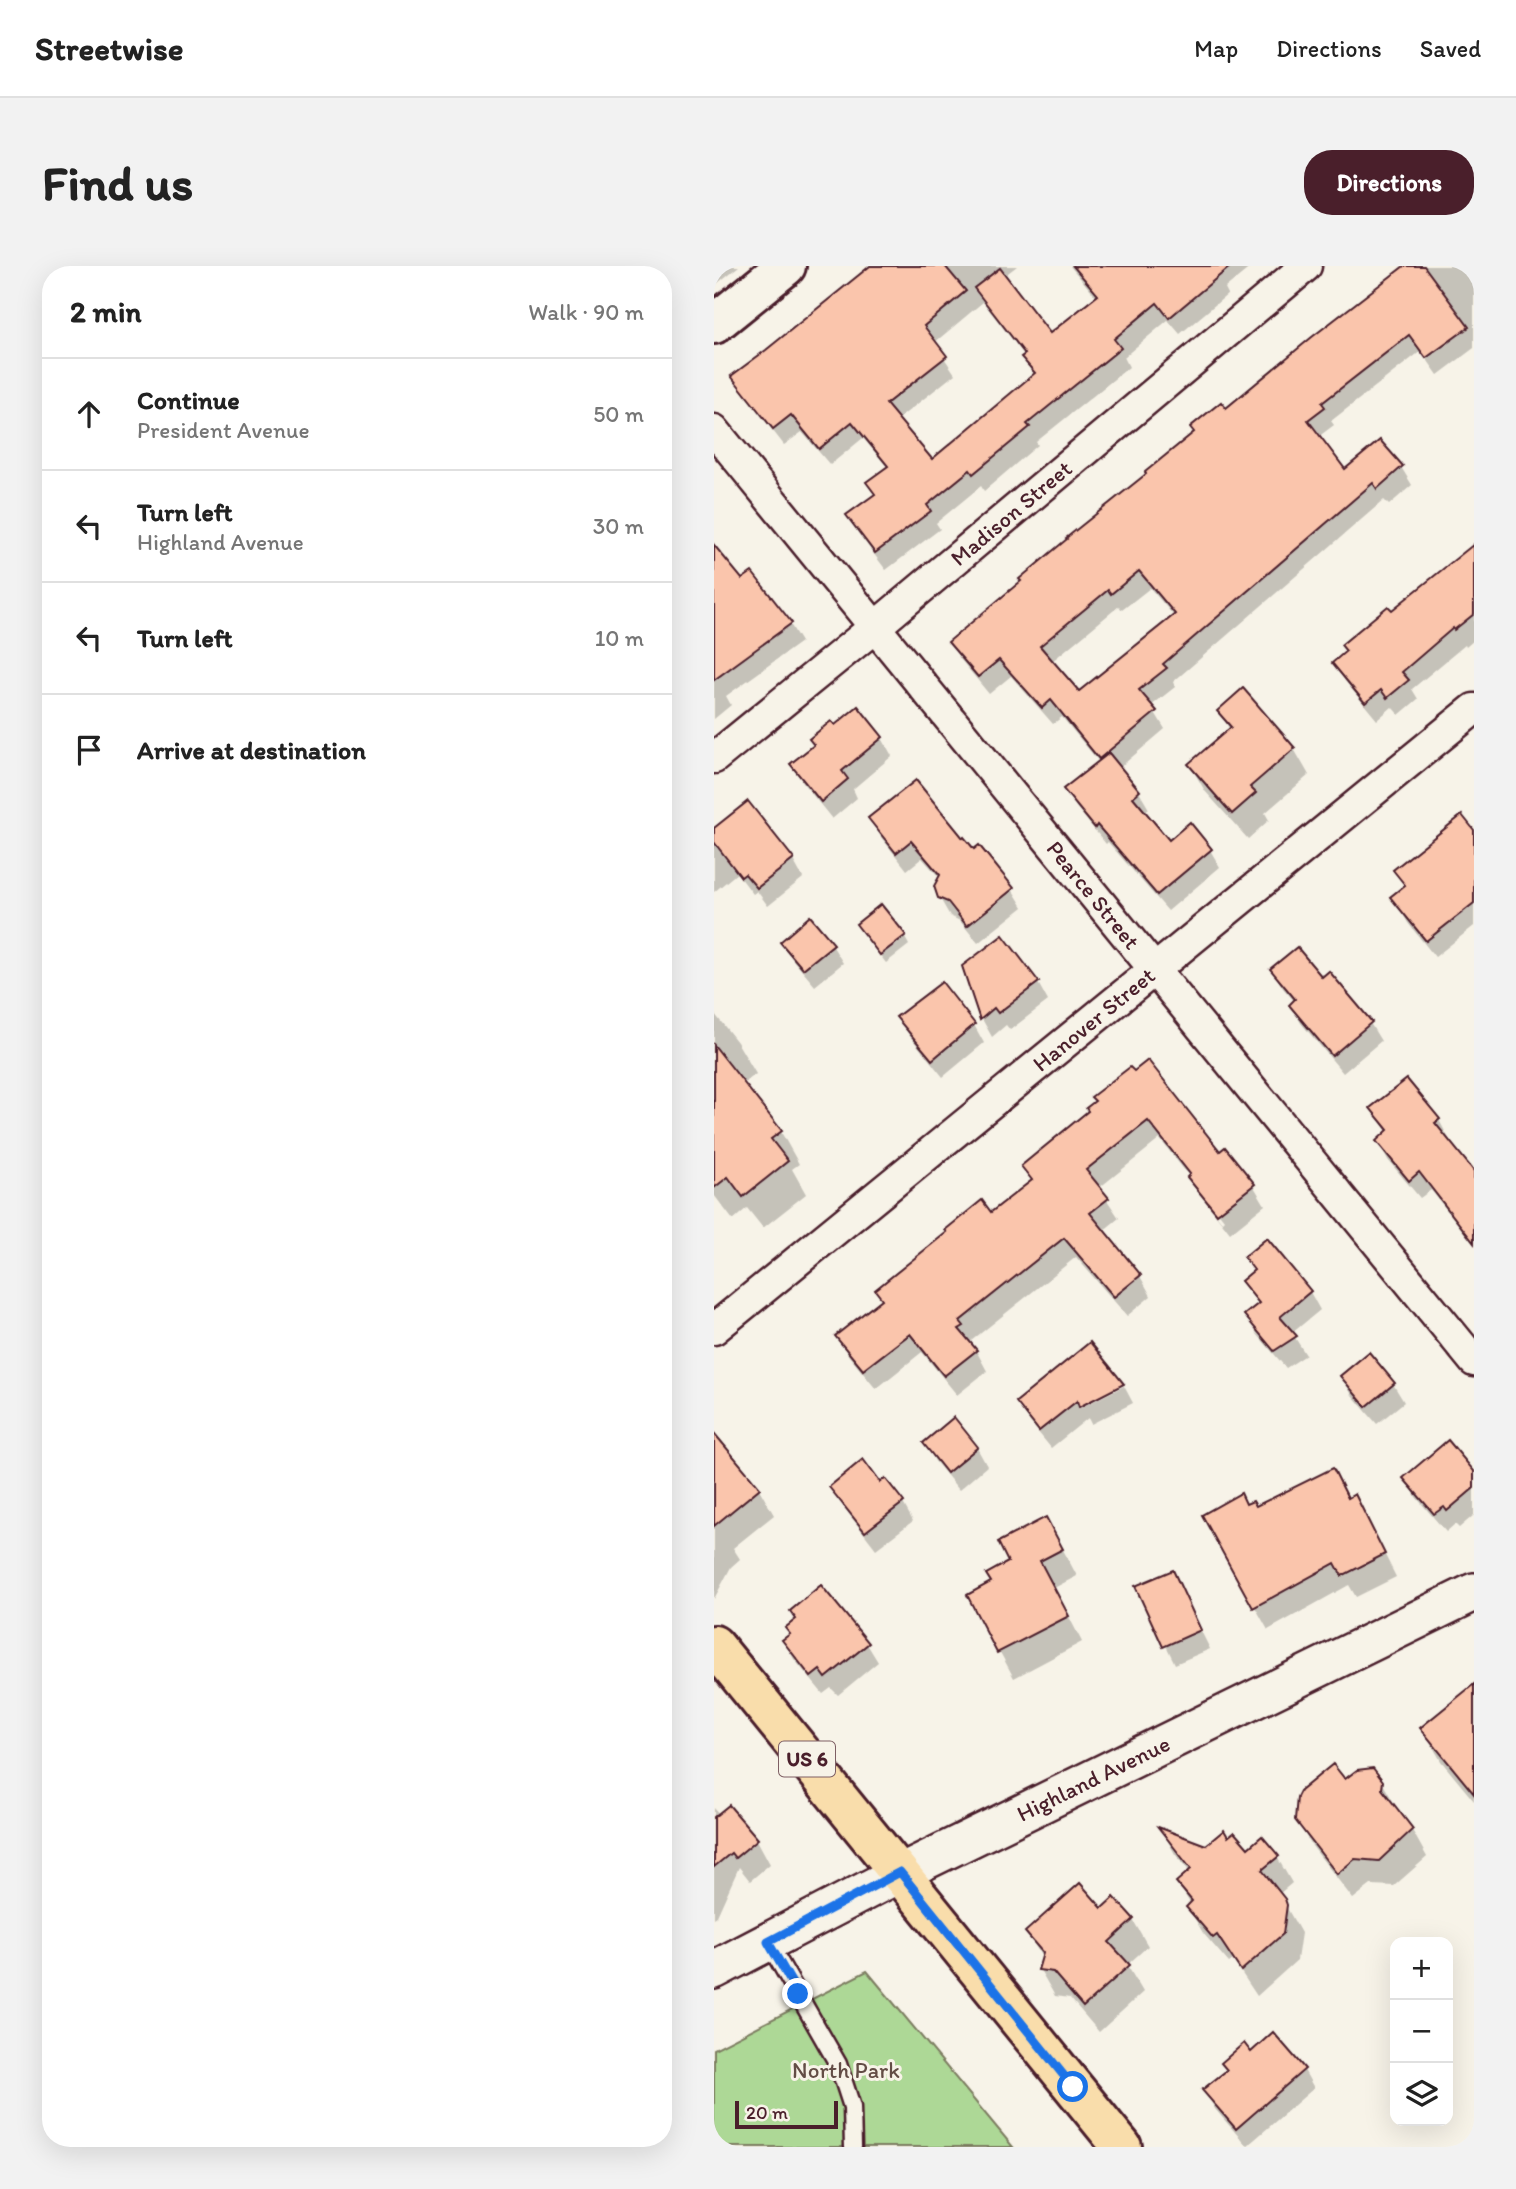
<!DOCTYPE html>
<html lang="en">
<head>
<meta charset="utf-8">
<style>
	:root { --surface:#fff; --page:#f2f2f2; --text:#222; --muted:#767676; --line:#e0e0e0; --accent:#4a1f2b }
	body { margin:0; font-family:Itim,sans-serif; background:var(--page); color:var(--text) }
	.controls { position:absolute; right:21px; bottom:21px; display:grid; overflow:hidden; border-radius:14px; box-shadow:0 7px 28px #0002 }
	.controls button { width:63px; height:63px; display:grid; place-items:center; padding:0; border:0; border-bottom:2px solid var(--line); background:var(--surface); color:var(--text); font:35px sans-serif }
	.scale { position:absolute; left:21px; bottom:18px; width:103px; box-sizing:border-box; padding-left:7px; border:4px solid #4a1f2b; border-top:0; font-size:19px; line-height:24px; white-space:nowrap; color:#4a1f2b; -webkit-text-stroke:5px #f7f3e8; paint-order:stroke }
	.stop { position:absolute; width:21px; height:21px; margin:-16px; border:5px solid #1a73e8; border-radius:50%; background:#fff }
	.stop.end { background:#1a73e8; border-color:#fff; box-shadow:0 2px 7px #0008 }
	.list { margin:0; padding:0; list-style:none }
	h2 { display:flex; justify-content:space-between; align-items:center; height:91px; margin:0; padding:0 28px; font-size:30px }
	h2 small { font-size:23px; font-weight:400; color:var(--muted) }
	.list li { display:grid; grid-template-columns:46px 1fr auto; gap:21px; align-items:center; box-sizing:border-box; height:112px; padding:0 28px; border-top:2px solid var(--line) }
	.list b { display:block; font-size:26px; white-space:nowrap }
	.list p { margin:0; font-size:23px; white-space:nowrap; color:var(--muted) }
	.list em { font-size:23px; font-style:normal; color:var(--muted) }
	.icon { flex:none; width:38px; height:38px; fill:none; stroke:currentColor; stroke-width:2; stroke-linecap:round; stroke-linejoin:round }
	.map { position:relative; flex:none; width:760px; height:1881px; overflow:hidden; border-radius:28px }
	header { display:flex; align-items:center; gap:42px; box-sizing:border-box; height:98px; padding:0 35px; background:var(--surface); border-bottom:2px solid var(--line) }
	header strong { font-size:33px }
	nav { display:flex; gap:38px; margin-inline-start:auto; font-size:24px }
	.intro { display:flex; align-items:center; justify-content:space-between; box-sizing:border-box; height:168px; padding:0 42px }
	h1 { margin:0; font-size:49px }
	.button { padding:18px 32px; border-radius:28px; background:var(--accent); color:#fff; font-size:24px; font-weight:700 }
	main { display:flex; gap:42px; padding:0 42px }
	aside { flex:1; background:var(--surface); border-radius:28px; box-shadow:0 7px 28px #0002 }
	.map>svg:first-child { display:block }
</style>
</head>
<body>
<header>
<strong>Streetwise</strong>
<nav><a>Map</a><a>Directions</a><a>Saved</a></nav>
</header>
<div class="intro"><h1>Find us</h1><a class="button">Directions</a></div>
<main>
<aside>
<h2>2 min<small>Walk · 90 m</small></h2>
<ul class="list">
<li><svg class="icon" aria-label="ahead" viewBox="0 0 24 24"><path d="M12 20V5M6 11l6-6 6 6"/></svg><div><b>Continue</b><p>President Avenue</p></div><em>50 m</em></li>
<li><svg class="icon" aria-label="left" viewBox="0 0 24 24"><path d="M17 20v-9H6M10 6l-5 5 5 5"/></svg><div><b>Turn left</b><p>Highland Avenue</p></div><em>30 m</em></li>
<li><svg class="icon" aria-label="left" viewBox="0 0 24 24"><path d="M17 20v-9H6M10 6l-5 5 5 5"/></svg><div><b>Turn left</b></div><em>10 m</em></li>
<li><svg class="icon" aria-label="arrive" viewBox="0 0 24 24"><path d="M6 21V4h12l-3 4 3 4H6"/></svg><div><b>Arrive at destination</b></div></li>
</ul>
</aside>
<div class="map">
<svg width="760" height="1881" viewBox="0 0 760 1881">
	<rect width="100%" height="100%" fill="#f7f3e8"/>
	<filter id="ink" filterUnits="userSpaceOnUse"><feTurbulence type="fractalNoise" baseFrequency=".0143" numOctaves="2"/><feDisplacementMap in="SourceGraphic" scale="14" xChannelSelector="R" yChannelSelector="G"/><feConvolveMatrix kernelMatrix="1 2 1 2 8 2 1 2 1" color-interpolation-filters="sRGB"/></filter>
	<g filter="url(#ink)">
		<polygon fill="#add896" stroke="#7c7c60" stroke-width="2" points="153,1705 299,1881 0,1881 0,1783"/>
		<g fill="#0003" fill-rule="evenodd">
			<polygon points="0,0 25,0 0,20"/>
			<path d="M159 0H303L290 10 336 70 383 32 356 0H538L511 22 514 28 466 68 454 54 410 91 415 101 322 176 324 179 270 225 267 220 222 257 226 263 172 304 144 267 134 250 161 229 154 217 174 202 149 172 116 199 88 166 70 179 30 128 20 110ZM269 36 311 90 309 91 320 110 218 195 183 154 241 108 220 77Z"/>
			<path d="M694 0H760V82L724 109 707 85 617 155 620 159 604 171 631 206 687 201 698 219 675 239 670 234 459 416 461 421 437 440 451 463 405 502 425 526 435 543 430 547 454 576 496 584 506 601 454 645 394 576 392 578 362 541 352 524 386 497 348 451 339 458 297 410 275 428 247 394 236 377 512 145ZM436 322 460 350 365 428 337 396 405 340 408 344Z"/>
			<polygon points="760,280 760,374 752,381 751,379 698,423 704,433 685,449 678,441 663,454 631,415 621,397 677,347"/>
			<polygon points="0,344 76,358 87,376 12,430 17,439 0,453"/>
			<polygon points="143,443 168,472 178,490 139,523 143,532 118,553 89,517 78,498"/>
			<polygon points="505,445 580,483 595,509 551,547 555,554 534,573 491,525 476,499 516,464"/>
			<polygon points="748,552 760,567 760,660 721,691 694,657 679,631 691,621 682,605"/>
			<polygon points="157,553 248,575 298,623 309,641 264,677 246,655 236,650 225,631 226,612 208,592 193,604 167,571"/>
			<polygon points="0,564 79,594 89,612 54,640 43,625 39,628 23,607 0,626"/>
			<polygon points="149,667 190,670 195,679 172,697"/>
			<polygon points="68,676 118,679 129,697 101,720 79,694"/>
			<polygon points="250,701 324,717 334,735 296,764 292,759 278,771 268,753"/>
			<polygon points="558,704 608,713 656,757 667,775 629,807 587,757 577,739 581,736 569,722"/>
			<polygon points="0,747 23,776 42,808 29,818 67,866 85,898 78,903 92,928 49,962 33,942 19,954 0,929"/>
			<polygon points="184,751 260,759 270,777 229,811 195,769"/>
			<polygon points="416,803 505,888 511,883 539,919 551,939 516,967 487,930 508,956 510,954 484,921 483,922 486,930 475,910 446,873 385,922 405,952 389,965 426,1010 437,1030 413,1050 362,991 257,1075 273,1105 243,1129 208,1086 162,1123 135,1090 124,1071 169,1035 163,1024 277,949 318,916 309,900 375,846"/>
			<polygon points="692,815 725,854 735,873 733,874 760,907 760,979 717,924 706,932 674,894 664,875 674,867 658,843"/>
			<polygon points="533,992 596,1026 606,1044 578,1067 592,1089 572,1102 543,1068 533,1050 545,1040 529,1015 541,1005"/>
			<polygon points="628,1111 679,1118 690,1136 663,1158 638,1129"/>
			<polygon points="407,1117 364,1139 364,1143 410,1120 419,1137 377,1158 374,1152 337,1182 315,1155 304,1136"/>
			<polygon points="211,1177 263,1182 273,1200 245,1224 221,1195"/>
			<polygon points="734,1177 760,1207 760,1249 745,1262 741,1258 732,1266 702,1231 692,1212"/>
			<polygon points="8,1179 45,1223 60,1249 19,1282 26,1293 17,1301 0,1333 0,1185"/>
			<polygon points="166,1218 189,1237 199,1255 162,1283 128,1239 117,1221"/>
			<polygon points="532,1240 653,1253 682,1311 642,1331 635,1319 554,1364 490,1250"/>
			<polygon points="347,1280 363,1310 340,1322 368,1376 300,1412 255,1329"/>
			<polygon points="458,1307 496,1383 461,1398 424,1321"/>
			<polygon points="77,1369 153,1378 164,1396 124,1429 117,1422 109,1428 80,1393 70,1375"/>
			<polygon points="760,1420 760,1535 727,1495 708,1462"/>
			<polygon points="631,1516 668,1516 683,1542 683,1545 698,1564 713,1591 680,1620 657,1619 639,1633 598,1580 582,1554"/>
			<polygon points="15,1541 43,1574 56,1598 36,1615 25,1601 3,1650 0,1652 0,1542 6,1549"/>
			<polygon points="448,1565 492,1581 514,1573 533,1585 563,1591 578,1617 565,1628 587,1667 583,1694 543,1730 519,1694 515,1697 489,1667 474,1641 477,1639 464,1617 476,1606 461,1588"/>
			<polygon points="400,1633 419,1654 434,1680 413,1699 429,1726 385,1766 356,1732 341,1730 326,1704 329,1693 313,1666 387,1644"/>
			<polygon points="559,1769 590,1804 600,1822 533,1880 501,1843 491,1825 514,1805 509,1797 537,1789"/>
		</g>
		<g fill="#fac5ac" stroke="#4a1f2b" stroke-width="2" fill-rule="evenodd">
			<polygon points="156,0 231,0 252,25 210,60 233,90 172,138 218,193 321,107 307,91 311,88 260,22 286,2 336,67 384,29 359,0 517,0 455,52 443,37 400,73 407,82 313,158 316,161 259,208 256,204 213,239 217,245 161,287 132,249 161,228 152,216 174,200 138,156 105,183 77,149 59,163 17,110 52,84"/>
			<path d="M690 0H710L755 61 712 92 695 69 608 137 611 141 594 154 631 203 666 174 689 200 663 223 659 217 449 398 453 402 425 424 443 445 385 493 337 434 328 442 285 394 264 411 234 376 307 315 305 313 353 273 352 272 432 208 431 206 480 166 476 161 507 136 512 142 598 71ZM425 305 461 348 365 425 326 380 394 324 397 328Z"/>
			<polygon points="760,278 760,348 740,364 739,362 688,406 695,414 673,432 667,424 651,437 618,397 632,385 627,379 674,340 678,344"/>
			<polygon points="0,279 28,313 38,306 78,357 0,414"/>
			<polygon points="529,422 581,482 536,521 542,527 518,548 474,498 517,461 503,445"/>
			<polygon points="144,440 169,471 128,505 134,513 107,536 76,498 100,479 95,473 117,455 121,459"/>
			<polygon points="395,487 426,525 419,531 455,574 476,556 498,583 443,629 383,559 381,562 349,523"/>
			<polygon points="202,514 249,572 250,571 260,583 265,579 300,622 253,660 234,636 224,632 220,620 226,609 197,575 182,587 154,552"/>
			<polygon points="34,535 80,593 43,622 31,608 27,611 0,576 0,562"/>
			<polygon points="748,549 760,564 760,637 712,675 676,631 691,619 679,604"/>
			<polygon points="167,638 192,669 166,689 142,658"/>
			<polygon points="96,650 120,678 89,703 66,676"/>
			<polygon points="289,669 325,716 284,747 280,742 266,754 248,700"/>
			<polygon points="583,681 608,711 615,705 658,756 618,790 575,739 581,733 556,703"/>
			<polygon points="228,716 261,758 218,794 182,751"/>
			<polygon points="0,779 68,865 57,873 74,895 29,931 14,911 0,922"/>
			<polygon points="434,794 506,885 511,881 541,918 503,948 473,911 476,908 434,855 372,904 395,932 376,947 427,1009 400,1031 350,972 246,1055 250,1060 245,1063 263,1084 230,1110 196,1068 149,1104 121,1070 168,1033 161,1024 233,966 231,964 268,934 277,946 318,914 307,900 374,845 372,842 381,835 377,831 416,801 420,805"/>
			<polygon points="693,813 726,853 721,857 760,905 760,977 705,906 695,915 662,875 674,864 656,842"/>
			<polygon points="553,972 597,1025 566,1051 583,1070 560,1085 530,1049 545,1037 527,1015 540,1004 530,991"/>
			<polygon points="376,1076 410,1118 365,1141 363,1135 325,1165 302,1136"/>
			<polygon points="655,1086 681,1117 652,1141 626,1110"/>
			<polygon points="240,1151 264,1181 233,1207 209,1177"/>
			<polygon points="0,1167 46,1222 0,1260"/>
			<polygon points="734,1174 760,1205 760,1222 733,1245 730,1241 720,1248 689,1212"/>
			<polygon points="149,1193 166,1216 171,1212 190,1236 151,1266 115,1221"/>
			<polygon points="619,1202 634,1232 641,1228 671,1288 628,1310 621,1297 539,1342 488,1249 527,1227 532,1238 539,1235 542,1240"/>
			<polygon points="332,1251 349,1283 326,1295 355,1350 283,1387 253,1329 277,1316 272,1308 294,1296 284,1276"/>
			<polygon points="459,1304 487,1364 449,1381 421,1320"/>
			<polygon points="107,1319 155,1377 112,1412 106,1404 97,1411 68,1374 76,1368 71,1362 82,1353 76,1345"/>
			<polygon points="760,1418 760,1528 706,1462"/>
			<polygon points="619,1498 631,1513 643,1504 659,1502 669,1515 668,1523 699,1563 665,1595 641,1593 623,1608 581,1554 583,1531 586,1525"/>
			<polygon points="15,1539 44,1573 21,1592 17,1587 0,1601 0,1551"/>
			<polygon points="444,1561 492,1579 510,1564 514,1571 520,1566 534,1582 548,1570 565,1590 548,1604 571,1633 573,1639 569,1668 527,1705 503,1669 499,1672 472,1641 478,1635 462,1616 477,1603"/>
			<polygon points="366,1617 388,1642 400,1631 420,1653 395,1676 416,1699 369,1741 339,1706 324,1704 329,1687 311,1666"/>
			<polygon points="559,1766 591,1803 522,1863 488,1824 513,1804 507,1797 530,1777 537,1786"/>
		</g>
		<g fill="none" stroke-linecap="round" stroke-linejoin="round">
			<g stroke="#4a1f2b" stroke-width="21">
				<polyline id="service" points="54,1676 124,1798 138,1841 139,1881"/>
			</g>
			<g stroke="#4a1f2b" stroke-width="35">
				<g id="minor">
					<path id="s1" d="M0 164 760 1095"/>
					<path id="s2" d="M0 492 161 361 592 0"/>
					<path id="s3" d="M0 1063 760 443"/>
				</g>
			</g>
			<g stroke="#4a1f2b" stroke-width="42">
				<g id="tertiary">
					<path id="s4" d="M0 1704 186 1607 760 1326"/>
				</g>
			</g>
			<g stroke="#4a1f2b" stroke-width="44">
				<polyline id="secondary" points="0,58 72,0"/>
			</g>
			<g stroke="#4a1f2b" stroke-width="44">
				<polyline id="primary" points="0,1379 408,1881"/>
			</g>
			<use href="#service" stroke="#f7f3e8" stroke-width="16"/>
			<use href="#minor" stroke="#f7f3e8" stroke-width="30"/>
			<use href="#tertiary" stroke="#f7f3e8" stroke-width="37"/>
			<use href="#secondary" stroke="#f7f3e8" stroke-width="38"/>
			<use href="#primary" stroke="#f9ddab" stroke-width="38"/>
		</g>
	</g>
	<g fill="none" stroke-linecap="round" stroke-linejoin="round" filter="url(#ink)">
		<polyline stroke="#1a73e8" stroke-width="9" points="84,1728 54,1676 186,1606 359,1821"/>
	</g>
	<g text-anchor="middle" stroke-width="6" stroke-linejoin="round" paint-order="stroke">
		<rect fill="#f7f3e8" stroke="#7e5f64" stroke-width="2" x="65" y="1475.5" width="56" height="35" rx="5"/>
		<g font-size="21" font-weight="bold" fill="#4a1f2b">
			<text x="93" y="1500">US 6</text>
		</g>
		<g font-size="23" fill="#4a1f2b" stroke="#f7f3e8">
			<text dy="8" stroke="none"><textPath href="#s2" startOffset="385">Madison Street</textPath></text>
			<text dy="8" stroke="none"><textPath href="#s1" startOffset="600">Pearce Street</textPath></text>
			<text dy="8" stroke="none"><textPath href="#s3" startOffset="490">Hanover Street</textPath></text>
			<text dy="8" stroke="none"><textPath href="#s4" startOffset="425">Highland Avenue</textPath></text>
		</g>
		<g font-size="23" fill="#634d46" stroke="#f7f3e8">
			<text x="132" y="1812">North Park</text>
		</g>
	</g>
</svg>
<div class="controls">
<button>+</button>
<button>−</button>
<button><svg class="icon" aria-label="layers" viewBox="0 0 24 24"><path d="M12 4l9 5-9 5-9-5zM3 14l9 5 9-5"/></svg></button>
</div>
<div class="scale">20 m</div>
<div class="stop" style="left:359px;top:1821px"></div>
<div class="stop end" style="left:84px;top:1728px"></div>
</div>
</main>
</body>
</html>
